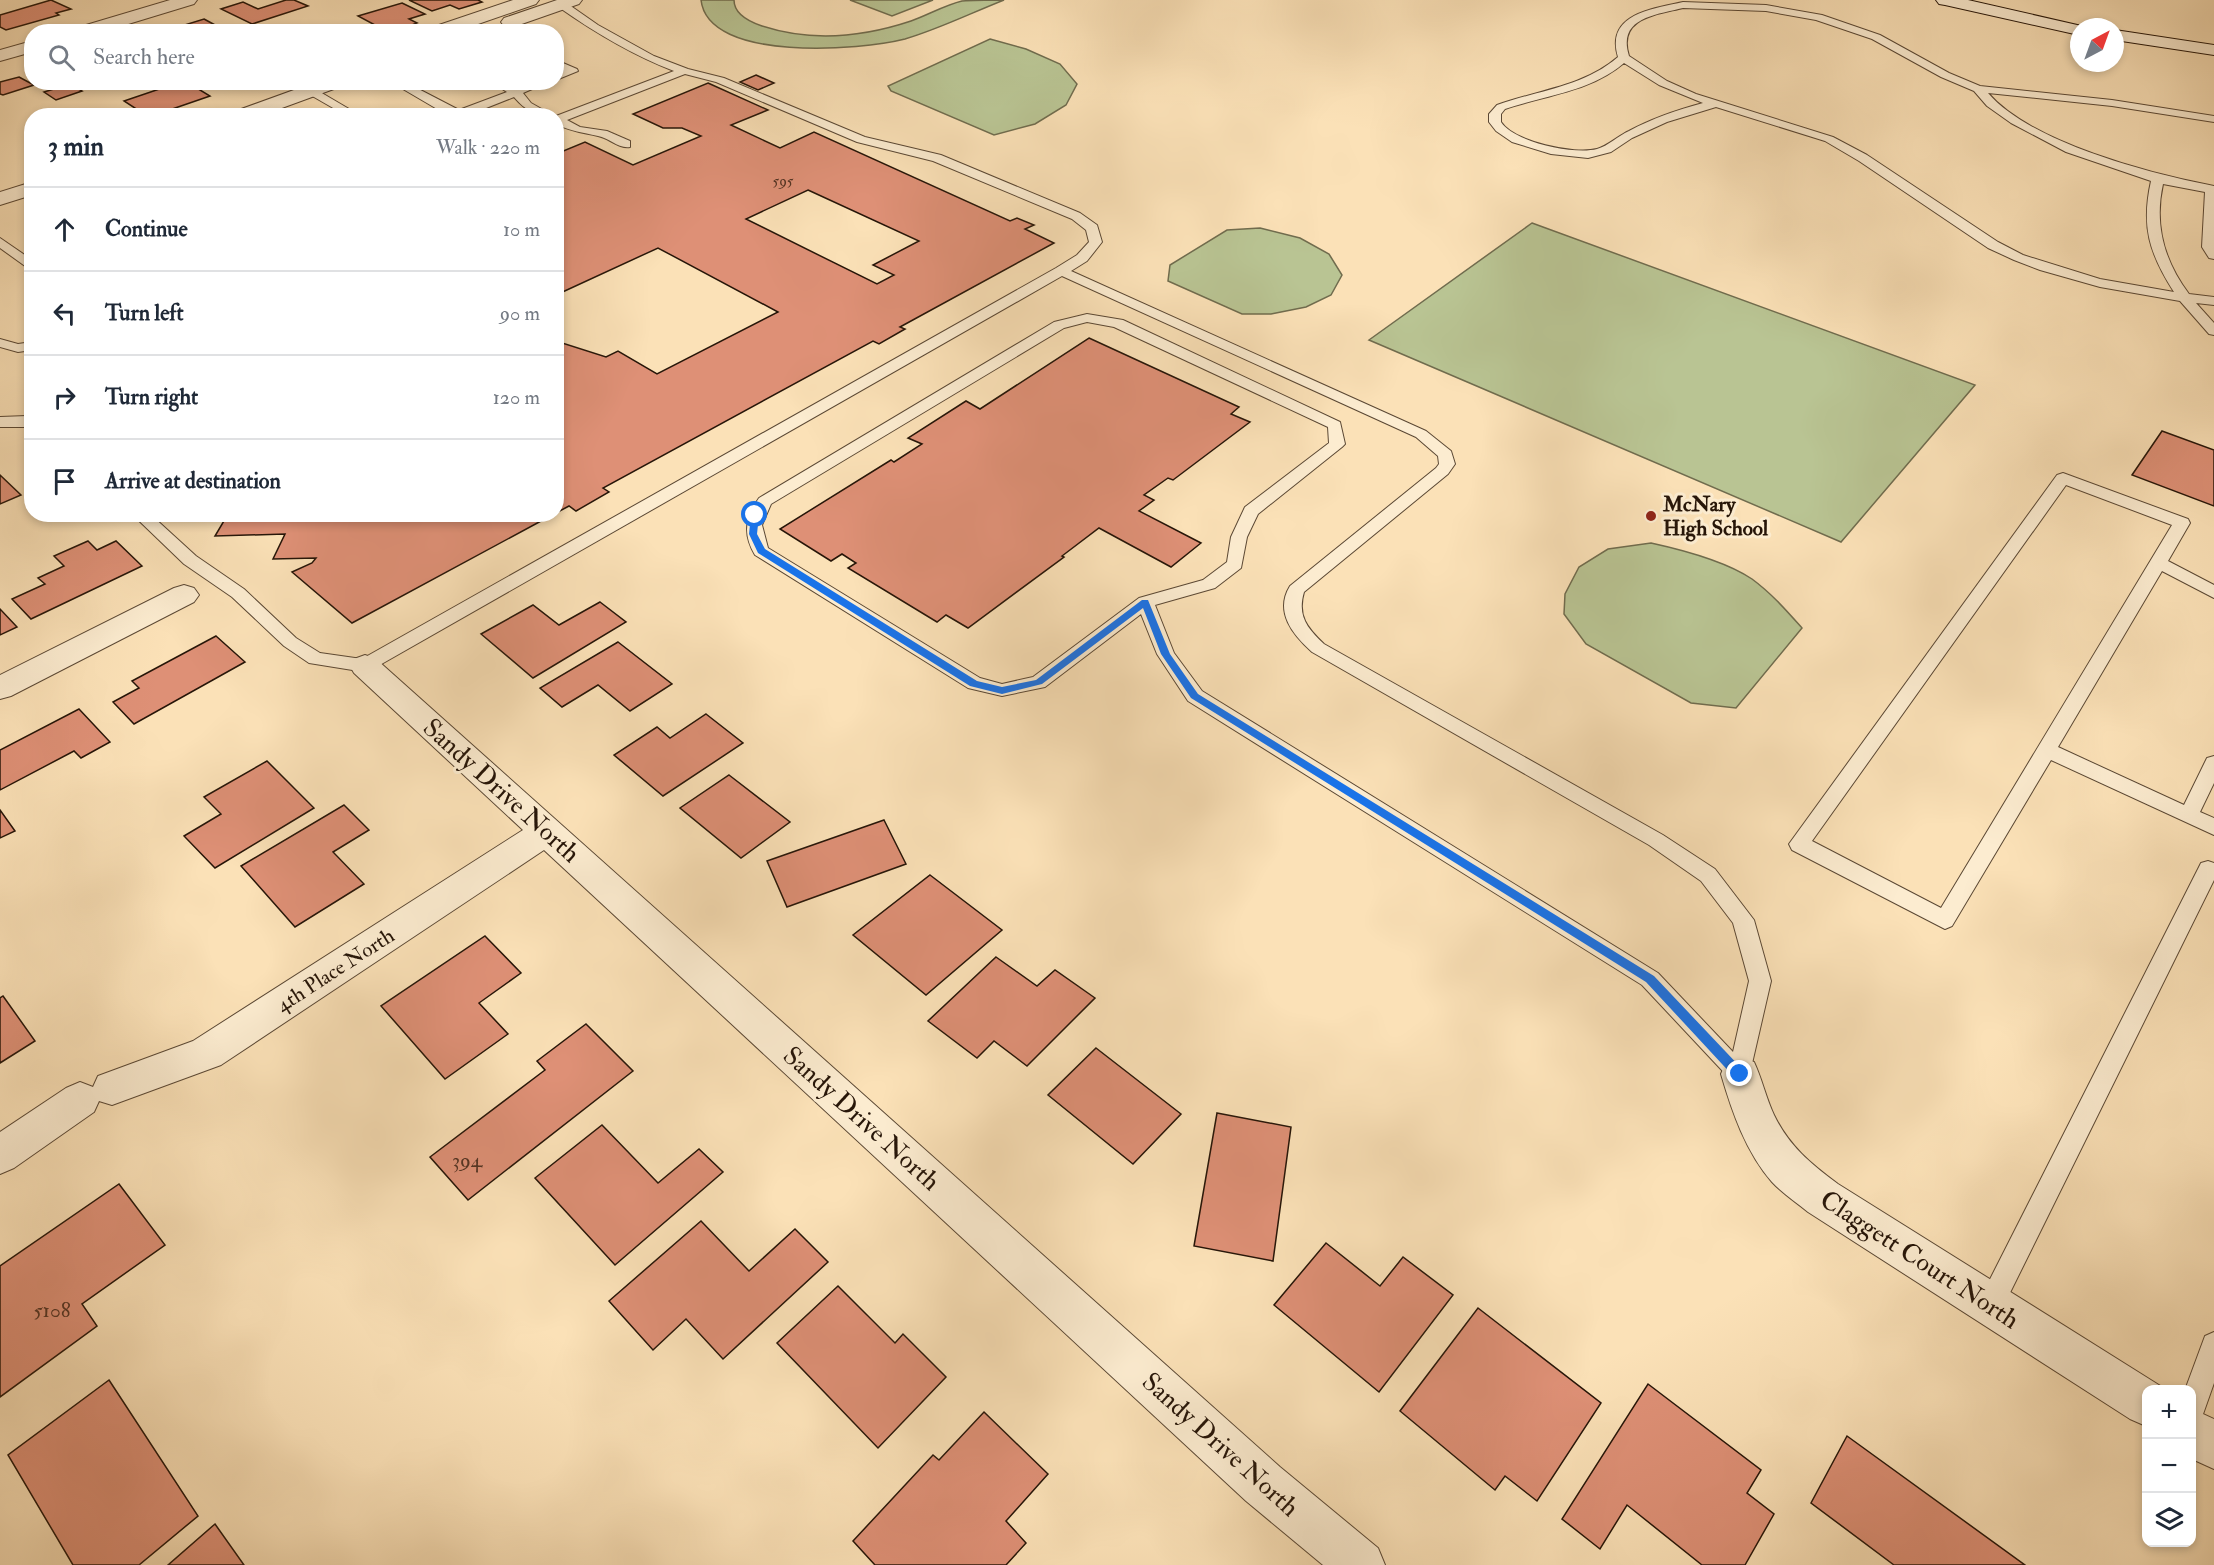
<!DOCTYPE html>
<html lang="en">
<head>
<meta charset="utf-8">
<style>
	:root { --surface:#fff; --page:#f2f2f3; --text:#1f2937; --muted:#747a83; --line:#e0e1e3 }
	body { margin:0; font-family:"IM FELL Double Pica",serif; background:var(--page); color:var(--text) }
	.controls { position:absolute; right:18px; bottom:18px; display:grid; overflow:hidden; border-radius:12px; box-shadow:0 3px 9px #0003 }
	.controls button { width:54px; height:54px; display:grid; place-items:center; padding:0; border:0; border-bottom:2px solid var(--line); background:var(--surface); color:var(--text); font:30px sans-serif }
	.compass { position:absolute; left:2070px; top:18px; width:54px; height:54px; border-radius:50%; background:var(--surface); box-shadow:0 3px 9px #0003; rotate:41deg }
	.stop { position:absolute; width:18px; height:18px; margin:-14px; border:4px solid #1a73e8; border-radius:50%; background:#fff }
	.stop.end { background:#1a73e8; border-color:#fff; box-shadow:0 2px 6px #0008 }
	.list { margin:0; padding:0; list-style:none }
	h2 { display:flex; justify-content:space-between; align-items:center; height:78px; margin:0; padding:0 24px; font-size:26px }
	h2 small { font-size:20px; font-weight:400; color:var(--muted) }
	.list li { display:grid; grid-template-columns:39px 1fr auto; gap:18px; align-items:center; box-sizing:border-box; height:84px; padding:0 24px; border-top:2px solid var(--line) }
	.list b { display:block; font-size:22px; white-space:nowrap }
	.list em { font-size:20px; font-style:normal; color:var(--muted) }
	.icon { flex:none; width:33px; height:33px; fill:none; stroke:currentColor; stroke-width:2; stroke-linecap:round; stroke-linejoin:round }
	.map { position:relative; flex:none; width:2214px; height:1565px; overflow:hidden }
	.search { position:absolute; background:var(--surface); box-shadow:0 3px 9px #0003; left:24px; top:24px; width:540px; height:66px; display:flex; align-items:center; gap:15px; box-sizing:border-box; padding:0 21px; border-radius:24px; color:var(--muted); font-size:22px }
	.panel { position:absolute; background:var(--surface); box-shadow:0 3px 9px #0003; left:24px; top:108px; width:540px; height:414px; border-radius:24px }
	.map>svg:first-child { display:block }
</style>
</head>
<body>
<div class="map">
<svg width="2214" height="1565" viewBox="0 0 2214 1565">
	<rect width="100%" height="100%" fill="#fbe1b7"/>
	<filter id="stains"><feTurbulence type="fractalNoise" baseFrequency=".00333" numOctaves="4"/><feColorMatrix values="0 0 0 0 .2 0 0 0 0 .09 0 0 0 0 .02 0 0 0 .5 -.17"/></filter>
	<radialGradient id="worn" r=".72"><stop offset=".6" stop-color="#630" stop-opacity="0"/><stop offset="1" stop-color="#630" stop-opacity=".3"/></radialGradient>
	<g fill="#b9c493" stroke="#706c4e" stroke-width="1.5">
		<path d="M701 0H734C734 15 750 22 762 26 811 42 863 37 911 21 928 15 945 5 962 1 975 0 991 0 1004 0 971 13 939 29 905 39 862 50 708 63 701 0Z"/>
		<polygon points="850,0 933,0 892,16"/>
		<polygon points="990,39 1026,49 1060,64 1077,84 1066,105 1035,124 994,135 891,91 888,86"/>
		<polygon points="1532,223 1975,385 1841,542 1369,340"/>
		<polygon points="1260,228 1300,238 1329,254 1342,275 1331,295 1306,307 1271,314 1242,314 1168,281 1170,265 1227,230"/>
		<path d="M1651 543C1683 550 1725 561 1752 579 1771 593 1786 610 1802 628L1736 708 1691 703 1586 644 1564 614 1565 594 1579 567 1608 549Z"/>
	</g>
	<g fill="#de9076" stroke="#261508" stroke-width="1.5" fill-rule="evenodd">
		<polygon points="51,0 71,9 56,13 59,15 6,30 0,27 0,15"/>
		<polygon points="286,0 294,0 308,6 252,24 221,9 243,2 258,9"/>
		<polygon points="409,0 478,0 482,2 459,9 450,5 432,11"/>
		<polygon points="402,3 425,14 409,19 417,23 404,28 412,32 388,32 358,16"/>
		<polygon points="204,19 228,32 162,32"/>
		<polygon points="756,75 774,83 758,90 740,82"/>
		<polygon points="19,77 34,85 3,95 0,94 0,82"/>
		<polygon points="180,82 187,82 210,96 152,116 147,116 124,101"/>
		<path d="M708 83 768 110 731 125 780 148 814 132 1010 221 1017 218 1034 225 1025 229 1054 243 900 327 905 329 879 344 873 341 603 488 609 492 576 511 569 506 556 513V341L606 357 618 351 657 374 778 312 658 248 556 295V154L585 142 633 165 701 136 682 128H663L633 114ZM808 190 919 241 873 265 894 275 877 284 746 219Z"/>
		<polygon points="70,84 82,91 56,100 44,92"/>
		<polygon points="1089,338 1239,407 1231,414 1250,422 1173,480 1168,478 1144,495 1154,500 1139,511 1201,543 1171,567 1099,528 1062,556 1064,557 968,628 946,615 937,622 848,568 856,563 842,554 831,561 780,529 891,460 894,462 922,444 908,438 966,401 980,409"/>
		<polygon points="2162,431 2214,450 2214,506 2132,475"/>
		<polygon points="0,475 21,495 0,504"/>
		<polygon points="228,514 554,514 352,623 292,572 312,563 316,558 273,559 285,534 215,536"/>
		<polygon points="88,541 97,550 116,541 142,566 31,619 12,599 45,584 38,578 64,566 54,556"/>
		<polygon points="600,602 626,622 533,678 481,634 533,605 559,625"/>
		<polygon points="0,609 17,627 0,635"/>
		<polygon points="216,636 245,662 134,724 113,702 139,688 132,681"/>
		<polygon points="618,642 672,684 630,711 598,685 562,707 540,688"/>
		<polygon points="79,709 110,742 81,758 74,751 0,790 0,750"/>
		<polygon points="706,714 743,743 663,796 614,755 657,727 670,738"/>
		<polygon points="267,761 314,808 215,868 184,836 221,814 204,797"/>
		<polygon points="729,775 790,822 741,858 680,808"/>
		<polygon points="344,805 369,830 333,852 364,884 295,927 241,866"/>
		<polygon points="0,810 15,831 0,838"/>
		<polygon points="884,820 906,864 787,907 767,861"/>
		<polygon points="930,875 1002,930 926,995 853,935"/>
		<polygon points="485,936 521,973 479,1003 508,1034 445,1079 381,1006"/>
		<polygon points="996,957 1037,986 1055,970 1095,998 1027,1066 994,1041 977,1058 928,1021"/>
		<polygon points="3,996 35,1041 0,1063 0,998"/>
		<polygon points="586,1024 633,1071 468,1200 430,1157 545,1070 537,1061"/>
		<polygon points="1096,1048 1181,1114 1133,1164 1048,1095"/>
		<polygon points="1217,1113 1291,1127 1273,1261 1194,1246"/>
		<polygon points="602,1125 658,1183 699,1149 723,1172 615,1265 535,1178"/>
		<polygon points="119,1184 165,1245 82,1304 97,1326 0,1397 0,1266"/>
		<polygon points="701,1221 749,1271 795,1229 828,1262 723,1359 686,1319 653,1350 609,1301"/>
		<polygon points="1326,1243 1380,1286 1403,1257 1453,1295 1379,1392 1274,1305"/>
		<polygon points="838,1286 895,1343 903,1334 946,1377 878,1448 777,1343"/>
		<polygon points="1478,1308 1601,1403 1537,1501 1505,1476 1495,1490 1400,1411"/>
		<polygon points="109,1380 198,1516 139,1565 73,1565 8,1455"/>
		<polygon points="1648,1384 1761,1470 1747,1493 1774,1514 1745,1565 1702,1565 1627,1505 1600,1549 1562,1519"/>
		<polygon points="984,1412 1048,1474 1006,1521 1026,1543 1006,1565 875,1565 853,1541 933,1455 939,1460"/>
		<polygon points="1847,1436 2025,1565 1894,1565 1811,1503"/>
		<polygon points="215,1524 244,1565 168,1565"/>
	</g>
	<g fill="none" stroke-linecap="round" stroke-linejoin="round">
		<g stroke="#5b4834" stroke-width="2">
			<g id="lane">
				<path d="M557 2H565L598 25 654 56 688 69 724 78 865 137 941 155 1080 213 1097 225 1102 242 1087 261 1071 271 1426 431 1451 451 1455 464 1448 474 1304 592C1297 616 1307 628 1324 644L1663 835 1715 869 1754 920 1771 981 1748 1081 1740 1084 1732 1081 1642 985 1188 701 1157 654 1141 614 1045 687 1002 696 968 688 755 555C742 533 746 517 759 498L1054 322 1087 314 1123 320 1340 422 1345 444 1342 447 1258 514 1247 537 1241 568 1215 588 1155 605 1174 653 1202 691 1658 973 1733 1052 1749 981 1733 923 1701 881 1649 845 1312 652C1293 635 1274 612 1290 586L1436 468 1439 464 1438 456 1416 437 1062 276 371 670 365 672 309 663 284 646 232 597 184 564 132 514H150L196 556 244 589 296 638 320 653 362 659 1056 268 1077 255 1089 242 1086 230 1072 219 933 161 857 142 716 82 685 74 567 120 580 127 607 131 630 141V147C619 149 609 138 598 136 581 132 573 132 556 124V116L674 71C632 55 594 32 557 6ZM1087 322 1114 327 1328 427 1329 443 1245 507 1231 537 1227 562 1203 580 1139 598 1033 677 1002 684 980 678 768 548 762 525 771 504 1064 328Z"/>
				<path d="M1683 2 1766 5 1822 15 1880 35 1949 73 1980 86 2112 100 2214 116V122L2112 106 1988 93C2031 143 2151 174 2214 186V259L2209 258 2202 247 2205 192 2163 184C2154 224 2164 261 2189 294L2214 297V305L2196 303 2214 323V335L2209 334 2180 301 2100 287 2040 270 2014 260 1988 248 1859 161 1825 141 1716 107 1667 122 1632 138 1611 152 1588 158 1551 154 1512 142 1496 131 1489 122V114L1497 105C1539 90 1583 87 1618 57 1605 14 1652 9 1683 2ZM1683 8 1766 11 1816 20 1872 39 1941 77 1974 91 1987 106 2011 123 2066 152 2151 181C2141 226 2149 253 2174 292L2100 279 2023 255 1998 242 1867 155 1833 137 1696 94 1667 81 1629 56C1617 18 1655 15 1683 8ZM1624 63 1659 85 1703 103C1677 110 1653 118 1629 131 1618 136 1608 146 1597 149 1574 155 1514 142 1501 122V114L1505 109C1546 95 1590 92 1624 63Z"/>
				<polygon points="116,19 138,32 125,32 111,22"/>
				<polygon points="486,27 493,32 482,32 482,28"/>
				<polygon points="556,60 577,69 578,71 556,80 556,73 564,71 556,67"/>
				<polygon points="137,82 153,82 139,89 131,89 131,85"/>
				<path d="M391 82H405L459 110 507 92 491 82H506L517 88 532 82H548L523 93 531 103 554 116C536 116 526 111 514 97L466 116H449Z"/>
				<polygon points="311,88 315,89 361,116 347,116 307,93 307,89"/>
				<polygon points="0,238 32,260 32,271 0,248"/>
				<polygon points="0,339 18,344 32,342 32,350 18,352 0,347"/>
				<polygon points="27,416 32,418 32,427 0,427 0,417"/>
				<path d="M2063 473 2188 519 2190 523 2168 561 2214 585V598L2162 571 2058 747 2184 805 2207 758 2214 756V783L2200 812 2214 818V835L2051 760 1952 926 1945 929 1792 850 1789 844 2057 475ZM2066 485 2172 525 1941 908 1812 841Z"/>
				<polygon points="2208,861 2214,863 2214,880 2000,1313 1991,1317 1982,1313 1978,1304 1982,1295 2198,869 2201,863"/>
				<polygon points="2214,1332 2214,1383 2202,1417 2192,1421 2192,1390 2185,1390 2205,1336"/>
			</g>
		</g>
		<g stroke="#5b4834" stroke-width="2">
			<g id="street">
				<polygon points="170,0 197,0 194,4 102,32 73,32 76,28"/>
				<polygon points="513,0 539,0 536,4 455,32 427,32 430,28"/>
				<polygon points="557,0 582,0 579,4 516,26 504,26 501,22 504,18"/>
				<polygon points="32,41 32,52 0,61 0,50"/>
				<polygon points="316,82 344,82 342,86 260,116 231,116 233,112"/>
				<polygon points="32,182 32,195 0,205 0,192"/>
				<polygon points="184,585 194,588 199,595 194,602 11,696 0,699 0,675 174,588"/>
				<polygon points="365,655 376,659 1280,1467 1378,1548 1385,1565 1323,1565 1246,1501 544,850 221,1065 112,1105 99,1101 94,1112 14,1168 0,1174 0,1132 66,1088 80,1082 93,1087 98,1076 193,1041 523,830 354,673 350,666 354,659"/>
				<path d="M1740 1057 1754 1062C1762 1079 1766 1098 1774 1115 1789 1146 1811 1164 1838 1184L2162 1387 2163 1390H2146V1426L2130 1419 1808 1212C1796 1202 1783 1194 1772 1182 1746 1152 1732 1112 1721 1074L1726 1062Z"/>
				<polygon points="2192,1409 2214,1419 2214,1469 2192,1459"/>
			</g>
		</g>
		<g stroke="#261508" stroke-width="2">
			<g id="secondary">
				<polygon points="1936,0 1968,0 2086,27 2079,27 2079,35 1945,5 1939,4"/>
				<polygon points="2115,30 2214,45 2214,55 2115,40"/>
			</g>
		</g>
		<use href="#lane" fill="#fcecd0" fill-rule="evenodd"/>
		<use href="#street" fill="#fcecd0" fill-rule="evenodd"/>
		<use href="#secondary" fill="#fcecd0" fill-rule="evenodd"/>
	</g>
	<polygon fill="#1a73e8" points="755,512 759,515 757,534 765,549 977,681 1002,687 1036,680 1142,600 1148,600 1170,654 1198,694 1654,976 1744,1071 1744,1078 1735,1078 1646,982 1191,698 1161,654 1143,608 1042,684 1002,694 970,686 758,553 749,534 751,515"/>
	<circle fill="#8f2418" stroke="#fcecd0" stroke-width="2" cx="1651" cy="516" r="6"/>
	<g text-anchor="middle" stroke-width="6" stroke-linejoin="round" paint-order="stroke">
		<g font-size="15" fill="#543424">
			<text x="783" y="186">595</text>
		</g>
		<g font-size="21" font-weight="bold" fill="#261508" stroke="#fcecd0" text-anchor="start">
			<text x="1663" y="511">McNary<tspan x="1663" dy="24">High School</tspan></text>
		</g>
		<g font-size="21" fill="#261508" stroke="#fcecd0">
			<text transform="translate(335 970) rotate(-33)" y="7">4th Place North</text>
		</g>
		<g font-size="21" fill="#543424">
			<text x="467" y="1167">394</text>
			<text x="52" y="1317">5108</text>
		</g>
		<g font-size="26" fill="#261508" stroke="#fcecd0">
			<text transform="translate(502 790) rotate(42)" y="9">Sandy Drive North</text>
			<text transform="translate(862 1118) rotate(42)" y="9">Sandy Drive North</text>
			<text transform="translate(1920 1259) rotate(33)" y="9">Claggett Court North</text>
			<text transform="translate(1221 1444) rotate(42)" y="9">Sandy Drive North</text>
		</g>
	</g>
	<rect width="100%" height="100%" filter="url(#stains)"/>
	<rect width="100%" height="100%" fill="url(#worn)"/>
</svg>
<div class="controls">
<button>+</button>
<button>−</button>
<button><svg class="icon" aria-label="layers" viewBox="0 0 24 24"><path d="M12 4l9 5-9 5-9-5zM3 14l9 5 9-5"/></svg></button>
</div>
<svg class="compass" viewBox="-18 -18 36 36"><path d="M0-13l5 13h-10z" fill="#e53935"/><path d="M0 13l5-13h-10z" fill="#747a83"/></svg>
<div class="stop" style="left:755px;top:515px"></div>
<div class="stop end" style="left:1740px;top:1074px"></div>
<div class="search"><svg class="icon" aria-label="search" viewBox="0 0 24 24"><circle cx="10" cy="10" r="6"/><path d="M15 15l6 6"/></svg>Search here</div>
<section class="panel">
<h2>3 min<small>Walk · 220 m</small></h2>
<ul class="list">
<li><svg class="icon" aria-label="ahead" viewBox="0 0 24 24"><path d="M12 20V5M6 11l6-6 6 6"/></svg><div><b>Continue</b></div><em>10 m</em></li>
<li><svg class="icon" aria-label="left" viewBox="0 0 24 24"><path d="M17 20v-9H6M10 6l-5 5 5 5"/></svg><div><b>Turn left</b></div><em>90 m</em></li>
<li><svg class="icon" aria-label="right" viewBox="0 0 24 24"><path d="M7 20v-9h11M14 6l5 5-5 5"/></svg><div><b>Turn right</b></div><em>120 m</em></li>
<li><svg class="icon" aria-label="arrive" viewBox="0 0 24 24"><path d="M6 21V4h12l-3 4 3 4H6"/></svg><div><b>Arrive at destination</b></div></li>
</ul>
</section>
</div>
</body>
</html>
